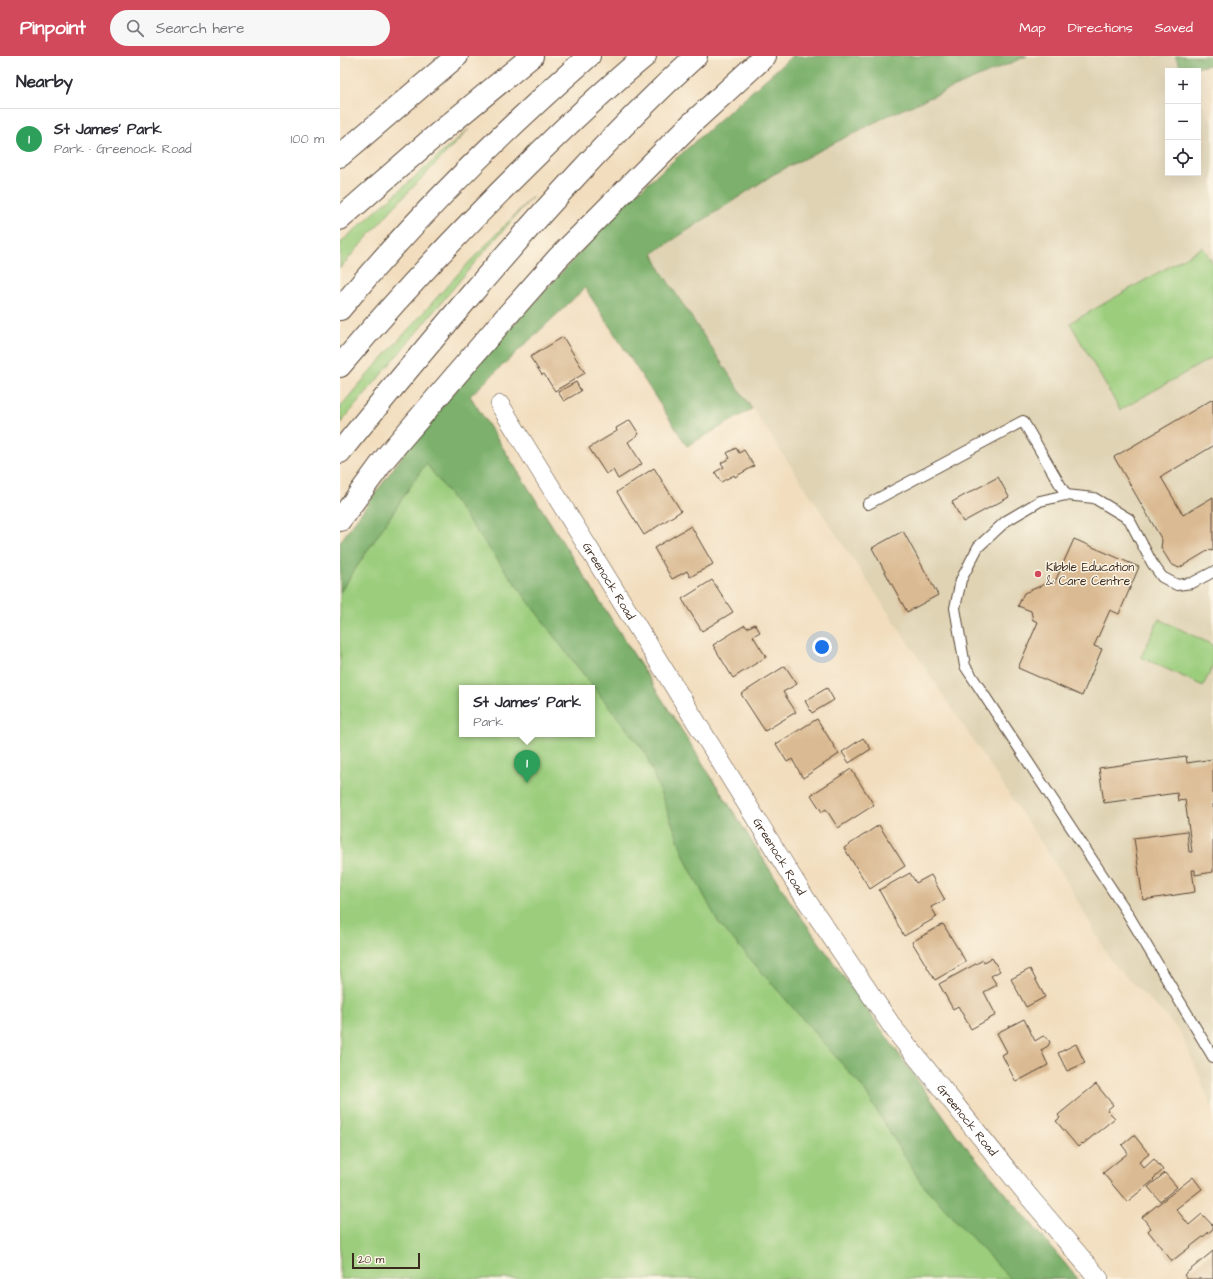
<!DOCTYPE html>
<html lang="en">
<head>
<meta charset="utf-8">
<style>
	:root { --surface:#fff; --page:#f7f7f7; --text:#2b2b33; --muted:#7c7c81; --line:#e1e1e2; --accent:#d1495b }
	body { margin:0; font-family:"Architects Daughter",sans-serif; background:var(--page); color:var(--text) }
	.controls { position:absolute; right:12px; top:12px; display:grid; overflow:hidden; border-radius:0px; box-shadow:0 4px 16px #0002 }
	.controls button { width:36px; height:36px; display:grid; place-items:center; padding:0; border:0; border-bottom:1px solid var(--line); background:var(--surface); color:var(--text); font:20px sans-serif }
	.scale { position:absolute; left:12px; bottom:10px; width:68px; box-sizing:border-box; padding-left:4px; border:2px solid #3b2a1e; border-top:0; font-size:11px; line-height:14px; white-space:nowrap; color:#3b2a1e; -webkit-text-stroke:3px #fcf5e5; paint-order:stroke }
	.you { position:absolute; left:482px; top:591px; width:14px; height:14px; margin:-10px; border:3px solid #fff; border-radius:50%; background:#1a73e8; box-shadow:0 0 0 6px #1a73e833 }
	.badge { display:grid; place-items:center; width:26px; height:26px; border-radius:50%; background:var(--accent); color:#fff; font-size:13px; font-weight:700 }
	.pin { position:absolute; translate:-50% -33px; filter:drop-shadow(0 1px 2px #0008) }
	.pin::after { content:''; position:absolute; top:21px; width:14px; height:12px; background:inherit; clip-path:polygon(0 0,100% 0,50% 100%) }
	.popup { position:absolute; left:119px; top:629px; width:136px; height:52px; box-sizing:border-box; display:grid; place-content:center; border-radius:0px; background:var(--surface); filter:drop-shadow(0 1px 3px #0005); font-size:13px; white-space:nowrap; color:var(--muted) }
	.popup b { font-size:15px; color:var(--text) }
	.popup::after { content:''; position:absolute; left:50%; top:100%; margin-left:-8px; border:8px solid transparent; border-top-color:var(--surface) }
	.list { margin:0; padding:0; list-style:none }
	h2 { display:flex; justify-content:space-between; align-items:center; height:52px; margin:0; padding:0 16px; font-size:17px }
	h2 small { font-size:13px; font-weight:400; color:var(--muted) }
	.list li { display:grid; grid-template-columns:26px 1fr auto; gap:12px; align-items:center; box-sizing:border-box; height:60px; padding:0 16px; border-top:1px solid var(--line) }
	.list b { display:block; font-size:15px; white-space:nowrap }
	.list p { margin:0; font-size:13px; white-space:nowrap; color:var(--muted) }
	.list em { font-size:13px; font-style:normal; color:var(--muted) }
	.icon { flex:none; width:22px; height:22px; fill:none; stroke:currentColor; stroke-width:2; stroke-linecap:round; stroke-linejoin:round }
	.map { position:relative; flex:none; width:873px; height:1223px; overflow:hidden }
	header { display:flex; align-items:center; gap:24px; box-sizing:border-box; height:56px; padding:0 20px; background:var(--accent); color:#fff }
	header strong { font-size:19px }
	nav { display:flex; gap:22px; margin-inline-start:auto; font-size:14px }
	.search { width:280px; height:36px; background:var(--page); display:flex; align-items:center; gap:10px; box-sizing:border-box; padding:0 14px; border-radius:22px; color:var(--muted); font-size:15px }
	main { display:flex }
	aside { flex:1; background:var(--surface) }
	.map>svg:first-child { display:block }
</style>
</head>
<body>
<header>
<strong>Pinpoint</strong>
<div class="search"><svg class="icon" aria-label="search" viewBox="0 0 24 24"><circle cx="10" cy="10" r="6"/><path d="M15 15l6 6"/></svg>Search here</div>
<nav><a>Map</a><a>Directions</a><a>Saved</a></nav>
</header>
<main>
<aside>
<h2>Nearby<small></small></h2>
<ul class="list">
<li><span class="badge" style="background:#2e9e5b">1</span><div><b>St James' Park</b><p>Park · Greenock Road</p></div><em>100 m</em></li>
</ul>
</aside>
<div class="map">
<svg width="873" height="1223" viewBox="0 0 873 1223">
	<rect width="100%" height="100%" fill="#fcf5e5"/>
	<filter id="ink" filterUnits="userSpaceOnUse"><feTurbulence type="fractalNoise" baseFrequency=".025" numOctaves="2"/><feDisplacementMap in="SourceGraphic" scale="8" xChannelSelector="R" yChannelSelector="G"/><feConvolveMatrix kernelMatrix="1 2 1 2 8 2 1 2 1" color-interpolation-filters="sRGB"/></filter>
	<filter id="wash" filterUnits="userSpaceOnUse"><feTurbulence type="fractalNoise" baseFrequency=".012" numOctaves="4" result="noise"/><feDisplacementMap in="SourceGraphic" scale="16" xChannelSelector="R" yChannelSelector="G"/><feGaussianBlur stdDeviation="0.9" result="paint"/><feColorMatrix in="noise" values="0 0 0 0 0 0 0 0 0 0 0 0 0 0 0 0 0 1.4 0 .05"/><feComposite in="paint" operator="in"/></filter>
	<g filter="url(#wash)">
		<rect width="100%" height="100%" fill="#f2debf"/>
		<polygon fill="#dfd3b4" points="687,0 834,0 843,15 828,15 828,117 858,117 858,41 873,67 873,1054 841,977 822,956 772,907 724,821 321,215 313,198 434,118 547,60"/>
		<g fill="#9bcd7d" stroke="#6b7c4e" fill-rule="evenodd">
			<polygon points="129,73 53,152 0,212 0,187"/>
			<polygon points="193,140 131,211 0,368 0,351 22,325 117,219"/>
			<polygon points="863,191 873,208 873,301 780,354 730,267"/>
			<path d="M130 340 451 847 618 1081 738 1223H0V536ZM122 632H252V678H122Z"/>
			<polygon points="819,563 873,589 873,610 863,630 801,601"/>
		</g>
		<g fill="#7cb06c" stroke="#5c6d45">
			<polygon points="452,0 687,0 547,60 434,118 313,197 321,215 412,353 347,390 245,232 130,340 451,847 618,1081 738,1223 670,1223 581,1127 523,1032 378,866 347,807 305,696 222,591 86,407 0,536 0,486 82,373 162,282 281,151"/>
			<polygon points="835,0 873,0 873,8 843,15"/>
		</g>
		<g id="blocks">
			<g fill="#daba92">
				<polygon points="223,281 245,317 215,335 204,318 202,319 190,301"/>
				<polygon points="236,326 241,335 224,345 218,336"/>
				<polygon points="873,343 873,390 821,421 843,459 873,441 873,495 869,494 839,512 831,508 821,492 822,484 774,401"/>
				<polygon points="290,364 299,378 288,386 302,408 278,423 273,414 266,418 249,392 277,375 276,372"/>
				<polygon points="396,392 399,397 404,394 414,410 395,421 394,419 381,426 375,416 384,411 381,407 390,402 387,397"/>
				<polygon points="314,412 341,455 304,479 277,436"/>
				<polygon points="658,421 669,441 623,466 612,446"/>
				<polygon points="351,470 373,508 350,521 347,515 332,523 314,492"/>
				<polygon points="563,475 598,539 567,556 532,492"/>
				<polygon points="734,483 799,511 779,558 770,554 754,590 762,593 742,640 678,612 698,566 693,564 691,555 678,550 684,537 710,526 714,528"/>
				<polygon points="372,524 393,556 362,575 342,543"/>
				<polygon points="415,568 420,576 413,580 426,601 393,622 373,589 405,569 407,572"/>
				<polygon points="445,610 457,628 443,636 456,656 425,675 401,638"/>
				<polygon points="487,632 494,644 472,657 465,645"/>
				<polygon points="477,663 499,698 463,722 452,703 447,706 436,688"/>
				<polygon points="523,682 531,693 509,707 502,696"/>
				<polygon points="846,700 847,707 873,703 873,816 855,819 855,814 852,814 855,836 803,844 794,782 847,775 849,796 852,796 845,744 838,745 837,737 764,747 759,712"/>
				<polygon points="511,713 534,749 498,772 486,753 482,756 471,739"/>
				<polygon points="539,769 565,810 530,833 504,792"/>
				<polygon points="570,817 576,827 591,819 605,844 591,851 597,861 564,880 539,834"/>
				<polygon points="603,868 626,906 595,924 572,886"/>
				<polygon points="652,902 660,915 651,920 657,929 644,936 656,959 631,973 618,950 613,953 599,928 643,904 644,906"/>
				<polygon points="690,913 705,941 686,951 671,923"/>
				<polygon points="684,963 695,985 703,980 707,982 710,986 708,990 701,994 708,1009 676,1026 662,999 667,996 657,977"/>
				<polygon points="736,988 745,1007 727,1015 718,997"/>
				<polygon points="756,1028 773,1049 767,1054 775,1062 743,1088 742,1087 738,1091 716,1065 720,1062 718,1059"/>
				<polygon points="794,1079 809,1098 799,1106 804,1112 814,1103 823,1114 813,1123 814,1124 787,1146 763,1117 788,1097 782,1089"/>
				<polygon points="825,1117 837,1131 820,1145 808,1131"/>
				<polygon points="853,1121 862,1133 836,1153 849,1169 862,1158 873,1170 873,1173 832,1205 808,1175 811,1172 802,1161"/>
				<polygon points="873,1195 873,1223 847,1223 844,1219"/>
			</g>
		</g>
	</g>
	<g filter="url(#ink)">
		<use href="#blocks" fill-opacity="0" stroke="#564536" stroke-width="1"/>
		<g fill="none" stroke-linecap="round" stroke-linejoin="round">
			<g stroke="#564536" stroke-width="12">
				<g id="lane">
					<polyline points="528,448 683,365 726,439"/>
					<polyline points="873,516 852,527 837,529 822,521 812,507 789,463 754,442 726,439 700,445 666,465 638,491 621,524 615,552 625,610 786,855 873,1001"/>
				</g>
			</g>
			<g stroke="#564536" stroke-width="20">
				<g id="street">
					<path id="s1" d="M160 349 465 842 554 973 690 1142 759 1223"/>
				</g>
			</g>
			<g stroke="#564536" stroke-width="24">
				<g id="highway">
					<polyline points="0,100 117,0"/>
					<polyline points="0,163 88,86 192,0"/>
					<path d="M0 253C75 162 160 78 249 0"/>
					<path d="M0 310C59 240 122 173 187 109 225 71 264 34 305 0"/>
					<path d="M0 396C42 344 85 293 128 242 200 158 274 75 356 0"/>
					<polyline points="0,464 47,400 158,270 218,202 352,67 425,0"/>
				</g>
			</g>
			<use href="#lane" stroke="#fff" stroke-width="10"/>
			<use href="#street" stroke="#fff" stroke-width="19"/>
			<use href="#highway" stroke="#fff" stroke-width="22"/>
		</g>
	</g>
	<circle fill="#d1495b" stroke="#fcf5e5" stroke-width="1.5" cx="698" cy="518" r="4"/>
	<g text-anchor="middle" stroke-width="3" stroke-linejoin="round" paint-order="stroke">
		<g font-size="12" fill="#3b2a1e" stroke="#fcf5e5" text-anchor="start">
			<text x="706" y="515">Kibble Education<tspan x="706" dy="14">&amp; Care Centre</tspan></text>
		</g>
		<g font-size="12" fill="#3b2a1e" stroke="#fcf5e5">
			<text dy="4" stroke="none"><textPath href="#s1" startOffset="207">Greenock Road</textPath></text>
			<text dy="4" stroke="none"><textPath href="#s1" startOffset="531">Greenock Road</textPath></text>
			<text dy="4" stroke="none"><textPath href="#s1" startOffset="855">Greenock Road</textPath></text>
		</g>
	</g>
</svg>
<div class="controls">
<button>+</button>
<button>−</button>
<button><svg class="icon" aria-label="locate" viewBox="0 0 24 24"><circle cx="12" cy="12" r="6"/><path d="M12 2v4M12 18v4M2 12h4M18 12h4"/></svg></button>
</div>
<div class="scale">20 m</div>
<div class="you"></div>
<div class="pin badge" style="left:187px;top:727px;background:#2e9e5b">1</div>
<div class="popup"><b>St James' Park</b>Park</div>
</div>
</main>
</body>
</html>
